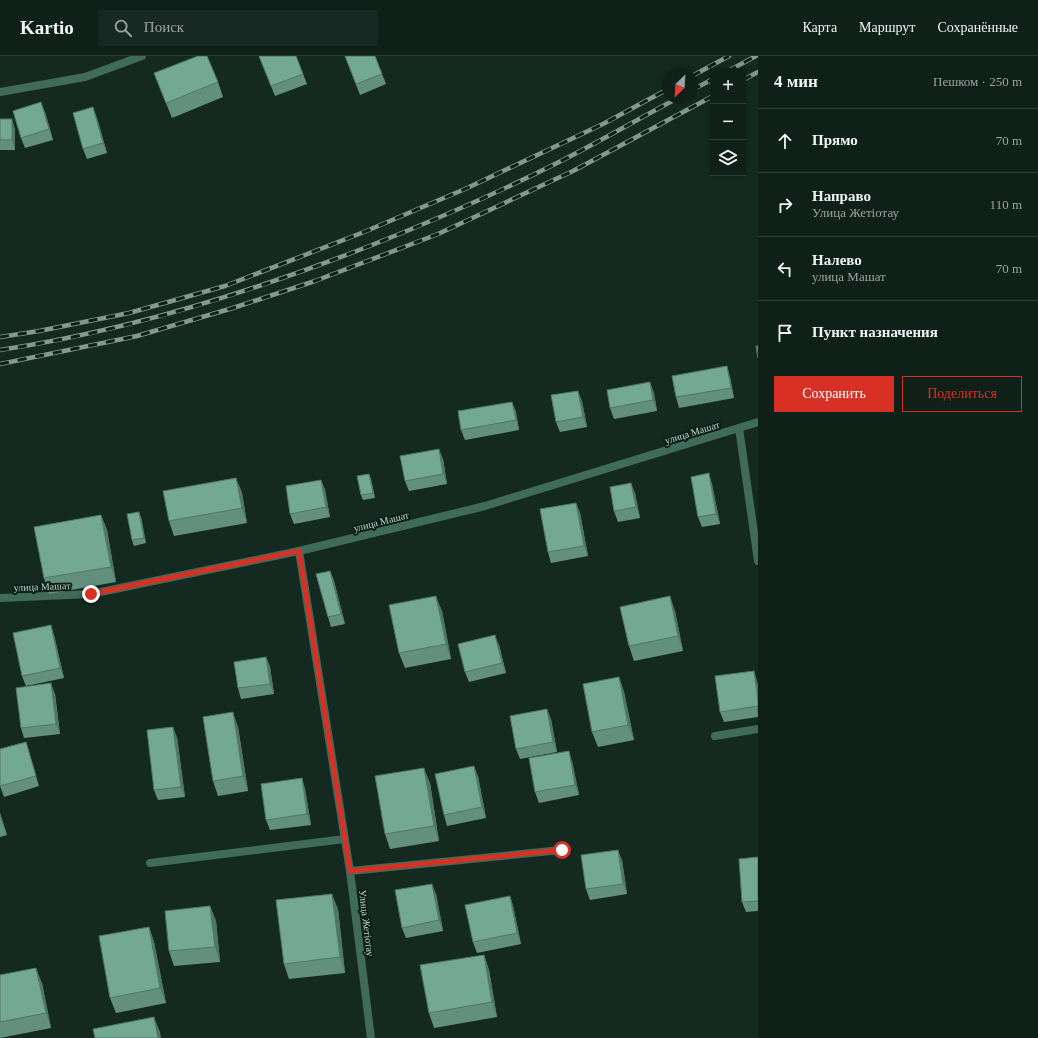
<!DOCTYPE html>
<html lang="ru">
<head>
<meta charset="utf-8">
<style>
	:root { --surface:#0f2019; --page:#182822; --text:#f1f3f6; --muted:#9ba3a2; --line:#2f3e38; --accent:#d93025 }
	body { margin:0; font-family:Georgia,serif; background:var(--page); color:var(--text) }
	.controls { position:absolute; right:12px; top:12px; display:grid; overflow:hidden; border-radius:0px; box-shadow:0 2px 10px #0003 }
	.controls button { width:36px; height:36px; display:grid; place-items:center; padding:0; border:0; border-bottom:1px solid var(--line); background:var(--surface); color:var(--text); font:20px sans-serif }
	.compass { position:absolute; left:662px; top:12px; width:36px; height:36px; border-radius:50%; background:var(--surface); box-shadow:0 2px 10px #0003; rotate:205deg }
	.stop { position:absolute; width:12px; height:12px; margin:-9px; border:3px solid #d93025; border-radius:50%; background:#fff }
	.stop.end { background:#d93025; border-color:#fff; box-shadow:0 1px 4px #0008 }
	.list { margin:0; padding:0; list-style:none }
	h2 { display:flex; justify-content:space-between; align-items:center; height:52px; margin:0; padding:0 16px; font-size:17px }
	h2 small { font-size:13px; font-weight:400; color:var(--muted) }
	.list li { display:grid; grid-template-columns:26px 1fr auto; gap:12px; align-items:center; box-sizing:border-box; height:64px; padding:0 16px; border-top:1px solid var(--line) }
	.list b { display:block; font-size:15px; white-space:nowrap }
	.list p { margin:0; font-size:13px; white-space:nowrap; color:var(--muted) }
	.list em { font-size:13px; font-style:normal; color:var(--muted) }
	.actions { display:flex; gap:8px; padding:12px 16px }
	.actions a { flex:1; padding:9px 0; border:1px solid var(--accent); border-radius:0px; text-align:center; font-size:14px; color:var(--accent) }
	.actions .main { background:var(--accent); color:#fff }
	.icon { flex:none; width:22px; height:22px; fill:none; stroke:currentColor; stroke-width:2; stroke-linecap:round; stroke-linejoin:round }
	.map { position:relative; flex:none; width:758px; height:982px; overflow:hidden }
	header { display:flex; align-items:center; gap:24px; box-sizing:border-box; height:56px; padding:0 20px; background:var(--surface); border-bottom:1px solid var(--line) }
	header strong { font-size:19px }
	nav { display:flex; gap:22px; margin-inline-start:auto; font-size:14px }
	.search { width:280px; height:36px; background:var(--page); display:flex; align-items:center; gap:10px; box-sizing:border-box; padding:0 14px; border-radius:0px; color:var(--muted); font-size:15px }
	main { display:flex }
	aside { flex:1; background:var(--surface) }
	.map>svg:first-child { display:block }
</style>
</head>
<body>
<header>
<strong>Kartio</strong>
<div class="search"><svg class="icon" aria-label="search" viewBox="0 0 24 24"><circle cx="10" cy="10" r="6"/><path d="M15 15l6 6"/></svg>Поиск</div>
<nav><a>Карта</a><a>Маршрут</a><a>Сохранённые</a></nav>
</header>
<main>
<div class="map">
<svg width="758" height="982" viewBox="0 0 758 982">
	<rect width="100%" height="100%" fill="#142a21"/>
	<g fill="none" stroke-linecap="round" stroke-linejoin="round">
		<g stroke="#406b5a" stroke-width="8">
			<polyline points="0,36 85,21 142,0"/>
			<polyline points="739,372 758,505"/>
			<polyline points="299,495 350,815 371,982"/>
			<polyline points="0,542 91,538 299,495 485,450 758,366"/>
			<polyline points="715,680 758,673"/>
			<polyline points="150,807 345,783"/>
			<polyline points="350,815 562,794"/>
		</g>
		<g stroke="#879790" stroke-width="4.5">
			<g id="rail">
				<polyline points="728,15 756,0"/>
				<polyline points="692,20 729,0"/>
				<polyline points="743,24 758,16"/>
				<polyline points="692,34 713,23"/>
				<polyline points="0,281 39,275 129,257 225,230 364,176 465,133 603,68 668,33"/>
				<path d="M0 294C128 275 252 236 372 189 435 164 498 137 559 106 599 86 638 63 678 42"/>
				<polyline points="0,308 137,280 233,252 315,225 438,178 573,115 713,40"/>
			</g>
		</g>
		<use href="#rail" stroke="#0a2018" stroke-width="3" stroke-dasharray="9" stroke-linecap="butt"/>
	</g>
	<g fill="#63907e">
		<polygon points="259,0 296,0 307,28 275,40"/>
		<polygon points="345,0 375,0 386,28 360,39"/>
		<polygon points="154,17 218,26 223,41 172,62"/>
		<polygon points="45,56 53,84 25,92 21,82"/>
		<polygon points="97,62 107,97 87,103 83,93"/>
		<polygon points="0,63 15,73 15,94 0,94"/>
		<polygon points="730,321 734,342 679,352 676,341"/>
		<polygon points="654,337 657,355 614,363 610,352"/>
		<polygon points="582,345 587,371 560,376 556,366"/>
		<polygon points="512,346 516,356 519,374 465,384 461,374"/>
		<polygon points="443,403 447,428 409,435 405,425"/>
		<polygon points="369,418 371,423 375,442 363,444 361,439"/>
		<polygon points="236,422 242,437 247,467 174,480 169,465"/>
		<polygon points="321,424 325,434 330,461 294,468 290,458"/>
		<polygon points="712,428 720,468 702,471 698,461"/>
		<polygon points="635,437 640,462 618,466 614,455"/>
		<polygon points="576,447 580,457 588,500 551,507 548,496"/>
		<polygon points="101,459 107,474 116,526 49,538 44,522"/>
		<polygon points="141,461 146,487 134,490 132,484"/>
		<polygon points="330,515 334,525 345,568 331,571 328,561"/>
		<polygon points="442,555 451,603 405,612 399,597"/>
		<polygon points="675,555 683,595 634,605 629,590"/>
		<polygon points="54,579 64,622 26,630 22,620"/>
		<polygon points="499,589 506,617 469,626 465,616"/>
		<polygon points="266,601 270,611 274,638 241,643 238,632"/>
		<polygon points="619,621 624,636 634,684 598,691 592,676"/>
		<polygon points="757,625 758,661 724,666 720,656"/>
		<polygon points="55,638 60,678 24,682 21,672"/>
		<polygon points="551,663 557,696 520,703 516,693"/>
		<polygon points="238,671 248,735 218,740 213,725"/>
		<polygon points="177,681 185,741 158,744 154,734"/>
		<polygon points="26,686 39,730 4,741 0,730"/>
		<polygon points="572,705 579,739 539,747 535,736"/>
		<polygon points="478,720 486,762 447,770 444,759"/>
		<polygon points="302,722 305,733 311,769 270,774 266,764"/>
		<polygon points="430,727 439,785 390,793 385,778"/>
		<polygon points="0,757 7,779 0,781"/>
		<polygon points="758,801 758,855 746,856 742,846"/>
		<polygon points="622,804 627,838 590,844 586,833"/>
		<polygon points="436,838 443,875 406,882 402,872"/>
		<polygon points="510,840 513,850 521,888 477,897 473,886"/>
		<polygon points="210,850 216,865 220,906 174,910 169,895"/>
		<polygon points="338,853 345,917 289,923 284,908"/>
		<polygon points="149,871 154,886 166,947 116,957 110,942"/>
		<polygon points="484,899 489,914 497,961 434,972 429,957"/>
		<polygon points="0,919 42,927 51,972 0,982"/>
	</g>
	<g fill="#507666">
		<polygon points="41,46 45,56 53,84 49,73"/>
		<polygon points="93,51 97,62 107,97 103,87"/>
		<polygon points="12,63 15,73 15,94 12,84"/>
		<polygon points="727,310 730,321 734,342 731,332"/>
		<polygon points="650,326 654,337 657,355 653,344"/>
		<polygon points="578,335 582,345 587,371 583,361"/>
		<polygon points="512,346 516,356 519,374 516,364"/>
		<polygon points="439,393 443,403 447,428 443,418"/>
		<polygon points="709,417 712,428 720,468 716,458"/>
		<polygon points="369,418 371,423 375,442 373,437"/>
		<polygon points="236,422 242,437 247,467 242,452"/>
		<polygon points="321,424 325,434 330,461 326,451"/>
		<polygon points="631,427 635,437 640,462 636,451"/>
		<polygon points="576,447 580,457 588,500 584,490"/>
		<polygon points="139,456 141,461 146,487 144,482"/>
		<polygon points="101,459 107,474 116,526 111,511"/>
		<polygon points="330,515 334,525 345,568 341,558"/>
		<polygon points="436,540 442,555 451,603 446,588"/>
		<polygon points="670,540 675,555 683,595 678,580"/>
		<polygon points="51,569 54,579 64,622 60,612"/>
		<polygon points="495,579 499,589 506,617 502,607"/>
		<polygon points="266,601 270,611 274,638 270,628"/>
		<polygon points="754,615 757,625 758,629 758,644"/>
		<polygon points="619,621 624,636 634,684 628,669"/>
		<polygon points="51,627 55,638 60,678 56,668"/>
		<polygon points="547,653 551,663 557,696 553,686"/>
		<polygon points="233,656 238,671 248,735 243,720"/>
		<polygon points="173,671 177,681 185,741 181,731"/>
		<polygon points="569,695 572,705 579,739 575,729"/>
		<polygon points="474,710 478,720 486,762 482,751"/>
		<polygon points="424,712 430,727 439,785 434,770"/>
		<polygon points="302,722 305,733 311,769 307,758"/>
		<polygon points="0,757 7,779 1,764 0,759"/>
		<polygon points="618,794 622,804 627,838 623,828"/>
		<polygon points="432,828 436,838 443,875 439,864"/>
		<polygon points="332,838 338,853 345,917 340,901"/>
		<polygon points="510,840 513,850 521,888 517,877"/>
		<polygon points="210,850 216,865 220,906 215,891"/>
		<polygon points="149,871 154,886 166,947 160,932"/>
		<polygon points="484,899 489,914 497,961 492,946"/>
		<polygon points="36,912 42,927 51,972 46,957"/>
		<polygon points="154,961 160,976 161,982 158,982"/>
	</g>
	<g fill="#73a892" stroke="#507666">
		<polygon points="198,0 207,0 218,26 166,47 154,17"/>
		<polygon points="259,0 296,0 303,18 271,30"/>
		<polygon points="345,0 375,0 382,18 356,28"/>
		<polygon points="41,46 49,73 21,82 13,55"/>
		<polygon points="93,51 103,87 83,93 73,57"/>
		<rect x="0" y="63" width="12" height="21"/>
		<polygon points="756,290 758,290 758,302"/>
		<polygon points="727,310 731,332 676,341 672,320"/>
		<polygon points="650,326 653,344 610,352 607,334"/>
		<polygon points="578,335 583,361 556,366 551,339"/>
		<polygon points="512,346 516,364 461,374 458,355"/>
		<polygon points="439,393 443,418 405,425 400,400"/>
		<polygon points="709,417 716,458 698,461 691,421"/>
		<polygon points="369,418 373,437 361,439 357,420"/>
		<polygon points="236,422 242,452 169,465 163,435"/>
		<polygon points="321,424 326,451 290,458 286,430"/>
		<polygon points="631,427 636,451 614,455 610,431"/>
		<polygon points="576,447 584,490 548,496 540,453"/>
		<polygon points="139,456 144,482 132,484 127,458"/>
		<polygon points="101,459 111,511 44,522 34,471"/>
		<polygon points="330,515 341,558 328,561 316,518"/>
		<polygon points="436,540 446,588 399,597 389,549"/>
		<polygon points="670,540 678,580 629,590 620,551"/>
		<polygon points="51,569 60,612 22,620 13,577"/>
		<polygon points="495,579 502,607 465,616 458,588"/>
		<polygon points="266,601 270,628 238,632 234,606"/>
		<polygon points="754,615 758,644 758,650 720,656 715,620"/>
		<polygon points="619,621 628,669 592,676 583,628"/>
		<polygon points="51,627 56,668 21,672 16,632"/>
		<polygon points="547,653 553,686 516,693 510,660"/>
		<polygon points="233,656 243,720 213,725 203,661"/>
		<polygon points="173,671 181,731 154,734 147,674"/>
		<polygon points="26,686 36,720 0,730 0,693"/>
		<polygon points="569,695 575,729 535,736 529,702"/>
		<polygon points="474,710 482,751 444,759 435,718"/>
		<polygon points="424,712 434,770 385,778 375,720"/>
		<polygon points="302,722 307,758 266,764 261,728"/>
		<polygon points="618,794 623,828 586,833 581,799"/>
		<polygon points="758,801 758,845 742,846 739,803"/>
		<polygon points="432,828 439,864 402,872 395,834"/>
		<polygon points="332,838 340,901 284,908 276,844"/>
		<polygon points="510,840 517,877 473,886 465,849"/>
		<polygon points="210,850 215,891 169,895 165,855"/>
		<polygon points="149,871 160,932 110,942 99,880"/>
		<polygon points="484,899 492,946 429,957 420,909"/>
		<polygon points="36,912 46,957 0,966 0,919"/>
		<polygon points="154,961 158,982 95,982 93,973"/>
	</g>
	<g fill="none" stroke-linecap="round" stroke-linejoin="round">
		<polyline stroke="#d93025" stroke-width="5" points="91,538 299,495 350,815 562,794"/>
	</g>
	<g text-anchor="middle" stroke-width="4" stroke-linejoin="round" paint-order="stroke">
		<g font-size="10" fill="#c8d5cf" stroke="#0a2018">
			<text transform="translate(692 376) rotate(-17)" y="4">улица Машат</text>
			<text transform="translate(381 465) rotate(-14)" y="4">улица Машат</text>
			<text transform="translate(42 530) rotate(-2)" y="4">улица Машат</text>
			<text transform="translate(367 867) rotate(83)" y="4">Улица Жетіотау</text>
		</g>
	</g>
</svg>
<div class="controls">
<button>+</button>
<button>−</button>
<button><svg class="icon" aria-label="layers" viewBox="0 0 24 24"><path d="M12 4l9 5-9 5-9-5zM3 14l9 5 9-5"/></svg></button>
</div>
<svg class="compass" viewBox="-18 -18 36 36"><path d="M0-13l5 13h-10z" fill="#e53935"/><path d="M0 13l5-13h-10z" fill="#9ba3a2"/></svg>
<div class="stop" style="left:562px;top:794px"></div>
<div class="stop end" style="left:91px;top:538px"></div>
</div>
<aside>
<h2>4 мин<small>Пешком · 250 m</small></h2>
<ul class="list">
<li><svg class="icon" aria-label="ahead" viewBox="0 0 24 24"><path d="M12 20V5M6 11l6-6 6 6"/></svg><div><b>Прямо</b></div><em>70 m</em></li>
<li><svg class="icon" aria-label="right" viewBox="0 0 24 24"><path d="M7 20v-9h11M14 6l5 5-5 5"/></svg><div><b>Направо</b><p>Улица Жетіотау</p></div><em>110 m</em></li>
<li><svg class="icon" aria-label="left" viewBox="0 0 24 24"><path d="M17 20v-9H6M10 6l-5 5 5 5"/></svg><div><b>Налево</b><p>улица Машат</p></div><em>70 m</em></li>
<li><svg class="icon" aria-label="arrive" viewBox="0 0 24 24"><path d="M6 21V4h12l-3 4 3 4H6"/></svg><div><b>Пункт назначения</b></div></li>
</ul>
<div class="actions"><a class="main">Сохранить</a><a>Поделиться</a></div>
</aside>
</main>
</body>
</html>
